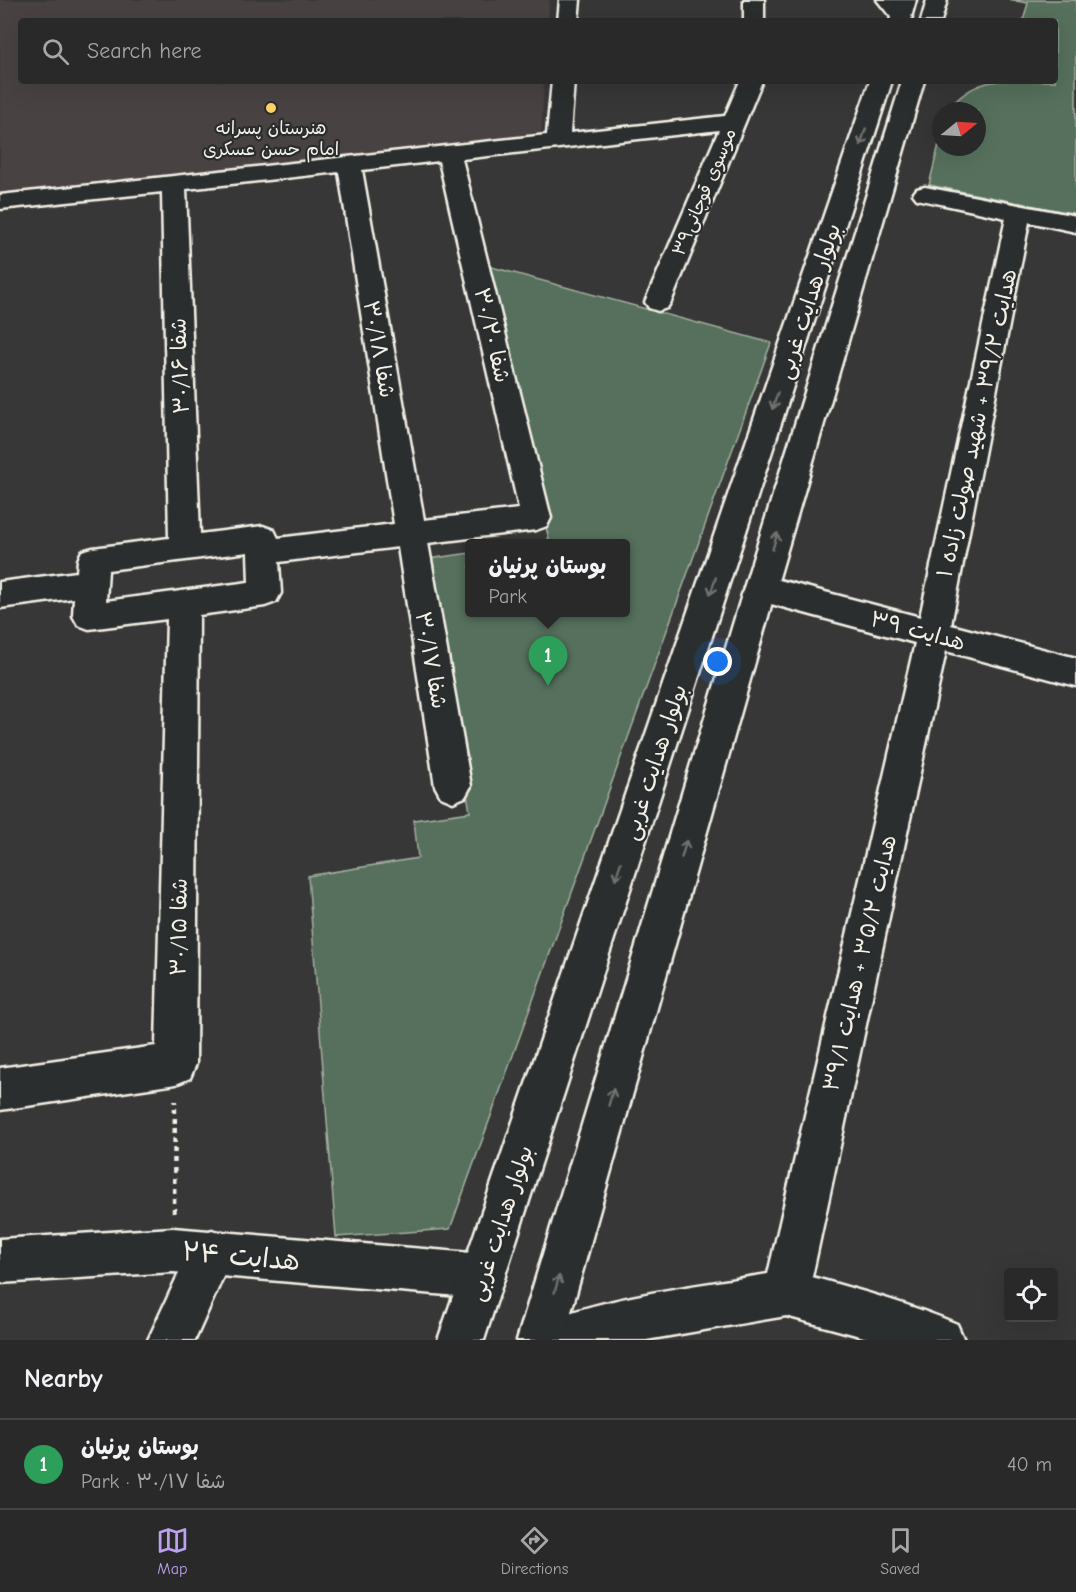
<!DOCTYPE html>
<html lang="en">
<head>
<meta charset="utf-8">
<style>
	:root { --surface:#2a2929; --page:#363535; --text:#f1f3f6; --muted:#a5a6a8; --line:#464546; --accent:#bca0f2 }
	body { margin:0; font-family:"Comic Neue","Playpen Sans Arabic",sans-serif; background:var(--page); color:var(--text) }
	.controls { position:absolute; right:18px; bottom:18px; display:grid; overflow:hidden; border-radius:6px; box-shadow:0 6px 24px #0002 }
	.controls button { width:54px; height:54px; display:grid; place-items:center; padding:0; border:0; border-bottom:2px solid var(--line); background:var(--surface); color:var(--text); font:30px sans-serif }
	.compass { position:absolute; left:932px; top:102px; width:54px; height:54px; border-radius:50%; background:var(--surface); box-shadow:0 6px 24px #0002; rotate:72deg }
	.you { position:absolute; left:718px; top:662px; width:21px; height:21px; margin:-15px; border:4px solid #fff; border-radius:50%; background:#1a73e8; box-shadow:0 0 0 9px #1a73e833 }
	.badge { display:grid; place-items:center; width:39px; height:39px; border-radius:50%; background:var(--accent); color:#fff; font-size:20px; font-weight:700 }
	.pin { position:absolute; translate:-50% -50px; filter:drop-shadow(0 2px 3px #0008) }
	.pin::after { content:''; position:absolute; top:32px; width:21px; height:18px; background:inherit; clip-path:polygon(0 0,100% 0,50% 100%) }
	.popup { position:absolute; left:465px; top:539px; width:165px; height:78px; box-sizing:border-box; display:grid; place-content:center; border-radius:6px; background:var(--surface); filter:drop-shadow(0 2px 4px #0005); font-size:20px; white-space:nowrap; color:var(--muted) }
	.popup b { font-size:22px; color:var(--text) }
	.popup::after { content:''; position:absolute; left:50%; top:100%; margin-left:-12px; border:12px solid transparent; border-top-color:var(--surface) }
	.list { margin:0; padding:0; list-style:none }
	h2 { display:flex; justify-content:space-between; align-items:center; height:78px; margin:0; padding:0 24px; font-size:26px }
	h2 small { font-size:20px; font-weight:400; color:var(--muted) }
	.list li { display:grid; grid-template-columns:39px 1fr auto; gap:18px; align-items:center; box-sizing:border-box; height:90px; padding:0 24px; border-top:2px solid var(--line) }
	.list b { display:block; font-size:22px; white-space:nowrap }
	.list p { margin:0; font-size:20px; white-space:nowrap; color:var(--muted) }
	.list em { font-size:20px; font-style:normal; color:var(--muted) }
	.icon { flex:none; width:33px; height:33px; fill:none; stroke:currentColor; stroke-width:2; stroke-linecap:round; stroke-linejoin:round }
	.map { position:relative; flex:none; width:1076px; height:1340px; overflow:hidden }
	.search { position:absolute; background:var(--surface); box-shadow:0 6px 24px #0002; left:18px; right:18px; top:18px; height:66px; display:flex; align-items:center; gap:15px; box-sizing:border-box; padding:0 21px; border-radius:6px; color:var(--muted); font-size:22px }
	.sheet { height:168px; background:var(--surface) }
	nav { display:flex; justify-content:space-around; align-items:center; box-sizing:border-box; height:84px; border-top:2px solid var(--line); background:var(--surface); font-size:16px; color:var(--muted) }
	nav a { display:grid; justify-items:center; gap:3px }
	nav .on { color:var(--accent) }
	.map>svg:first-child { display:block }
</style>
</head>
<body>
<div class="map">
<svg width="1076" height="1340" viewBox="0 0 1076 1340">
	<rect width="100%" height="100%" fill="#383737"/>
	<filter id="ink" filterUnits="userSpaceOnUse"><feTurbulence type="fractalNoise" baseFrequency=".0167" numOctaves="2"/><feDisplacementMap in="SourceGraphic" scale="12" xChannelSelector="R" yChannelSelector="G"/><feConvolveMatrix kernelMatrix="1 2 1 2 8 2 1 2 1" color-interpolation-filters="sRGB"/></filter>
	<g filter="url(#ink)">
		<polygon fill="#494342" points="0,0 549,0 548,21 21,21 21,81 544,81 541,136 0,195"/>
		<g fill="#56705d" stroke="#a5b0a2" stroke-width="1.5">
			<path d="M1010 0H1076V214L929 185 941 136V147H977V111H947C977 72 1011 81 1055 81V21H1023L1028 3Z"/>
			<polygon points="488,266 771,343 450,1229 336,1237 308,876 418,858 414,820 470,812 428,559 470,553 470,612 626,612 626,544 531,543 549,540"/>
		</g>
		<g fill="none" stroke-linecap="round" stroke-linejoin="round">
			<g stroke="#f4f1e8" stroke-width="5">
				<g id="minor">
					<polygon points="560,0 580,0 578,21 558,21"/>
					<rect x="744" y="0" width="20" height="21"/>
					<path d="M552 81H574L570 133 725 116 740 81H762L671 302 667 308 658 311 649 308 645 302 719 130 462 159 551 518 547 526 536 530 428 543 471 786 465 797 453 802 441 797 435 786 398 547 279 562 281 593 276 602 265 606 199 615 196 1064 190 1078 176 1084 0 1110V1068L156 1046 167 619 89 629 78 625 73 616 74 598 0 608V582L77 572 78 560 82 551 93 548 169 538 162 192 0 209V195L547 135ZM439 161 519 509 424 520 362 170ZM339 172 394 524 278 538 274 530 263 526 200 534 186 189ZM248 552 249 582 106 601 108 570Z"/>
					<path d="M925 187 1076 216V232L1029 222 951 625 1076 658V686L946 651 812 1277C862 1291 910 1304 957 1324L964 1340H875L786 1316 646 1340H532L539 1324C606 1296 695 1286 768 1274L915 643 760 601 749 597 744 588 749 579 760 575 920 617 1006 218 917 199 913 194 917 189Z"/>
					<polygon points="212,1230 228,1236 234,1252 195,1340 148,1340 196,1236"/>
				</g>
			</g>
			<g stroke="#f4f1e8" stroke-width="5">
				<g id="tertiary">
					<polygon points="877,0 898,0 912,18 910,21 894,21"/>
					<polygon points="173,1228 483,1254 499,1260 505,1276 499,1292 483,1298 173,1272 0,1283 0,1239"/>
				</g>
			</g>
			<g stroke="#f4f1e8" stroke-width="5">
				<g id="secondary">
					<polygon points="896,0 916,0 910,21 890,21"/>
					<polygon points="927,0 947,0 941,21 921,21"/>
					<polygon points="870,81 892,81 484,1340 438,1340"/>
					<polygon points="902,81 924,81 776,588 563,1340 517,1340 744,588"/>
				</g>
			</g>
			<polyline stroke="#f4f1e8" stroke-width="4.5" stroke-dasharray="5 5" stroke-linecap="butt" points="174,1213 175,1101"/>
			<use href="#minor" fill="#2a2d2e" fill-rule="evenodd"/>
			<use href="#tertiary" fill="#2a2d2e" fill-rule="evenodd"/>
			<use href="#secondary" fill="#2a2d2e" fill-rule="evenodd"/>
		</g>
		<defs><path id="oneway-shaft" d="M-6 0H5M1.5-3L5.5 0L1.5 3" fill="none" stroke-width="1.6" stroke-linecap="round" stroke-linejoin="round" transform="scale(1.5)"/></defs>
		<g stroke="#71726f">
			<use href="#oneway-shaft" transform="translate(863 137) rotate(108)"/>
			<use href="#oneway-shaft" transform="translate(775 401) rotate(108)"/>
			<use href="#oneway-shaft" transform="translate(775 541) rotate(-73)"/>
			<use href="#oneway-shaft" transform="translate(713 586) rotate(108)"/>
			<use href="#oneway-shaft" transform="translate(684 849) rotate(-74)"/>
			<use href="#oneway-shaft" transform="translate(618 871) rotate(108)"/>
			<use href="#oneway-shaft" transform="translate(611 1097) rotate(-74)"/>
			<use href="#oneway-shaft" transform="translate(557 1284) rotate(-74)"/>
		</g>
	</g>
	<circle fill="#ffd166" stroke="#2a2d2e" stroke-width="2" cx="271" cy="108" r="6"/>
	<g text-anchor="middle" stroke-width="4.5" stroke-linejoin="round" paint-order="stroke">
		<g font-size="18" fill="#f4f1e8" stroke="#2a2d2e">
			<text x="271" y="134">هنرستان پسرانه<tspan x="271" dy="21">امام حسن عسکری</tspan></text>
		</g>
		<g font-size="18" fill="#f4f1e8" stroke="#2a2d2e">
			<text transform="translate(704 192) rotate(-67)" y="6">موسوی قوچانی۳۹</text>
		</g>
		<g font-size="22" fill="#f4f1e8" stroke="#2a2d2e">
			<text transform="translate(808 301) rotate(-72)" y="8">بولوار هدایت غربی</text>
			<text transform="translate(493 335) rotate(77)" y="8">شفا ۳۰/۲۰</text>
			<text transform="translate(380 349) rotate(80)" y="8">شفا ۳۰/۱۸</text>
			<text transform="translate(179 366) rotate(-92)" y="8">شفا ۳۰/۱۶</text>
			<text transform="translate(976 423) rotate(-78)" y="8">هدایت ۳۹/۲ + شهید صولت زاده ۱</text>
			<text transform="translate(918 630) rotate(15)" y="8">هدایت ۳۹</text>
			<text transform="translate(432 660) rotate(80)" y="8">شفا ۳۰/۱۷</text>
			<text transform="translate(654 762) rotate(-72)" y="8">بولوار هدایت غربی</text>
			<text transform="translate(178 927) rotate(-89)" y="8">شفا ۳۰/۱۵</text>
			<text transform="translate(859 963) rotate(-77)" y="8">هدایت ۳۵/۲ + هدایت ۳۹/۱</text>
			<text transform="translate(500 1223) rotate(-72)" y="8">بولوار هدایت غربی</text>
		</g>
		<g font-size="27" fill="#f4f1e8" stroke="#2a2d2e">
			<text transform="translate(241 1256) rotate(5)" y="9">هدایت ۲۴</text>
		</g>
	</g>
</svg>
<div class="controls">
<button><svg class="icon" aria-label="locate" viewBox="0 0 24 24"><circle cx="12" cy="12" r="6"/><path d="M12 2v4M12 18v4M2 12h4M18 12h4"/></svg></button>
</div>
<svg class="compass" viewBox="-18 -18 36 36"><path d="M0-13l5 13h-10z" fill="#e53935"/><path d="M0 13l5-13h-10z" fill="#a5a6a8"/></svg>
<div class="you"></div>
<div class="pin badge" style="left:548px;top:686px;background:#2e9e5b">1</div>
<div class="popup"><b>بوستان پرنیان</b>Park</div>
<div class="search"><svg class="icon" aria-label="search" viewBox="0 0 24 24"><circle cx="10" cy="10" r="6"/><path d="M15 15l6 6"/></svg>Search here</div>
</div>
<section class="sheet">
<h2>Nearby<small></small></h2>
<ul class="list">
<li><span class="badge" style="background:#2e9e5b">1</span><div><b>بوستان پرنیان</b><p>Park · شفا ۳۰/۱۷</p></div><em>40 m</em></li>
</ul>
</section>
<nav>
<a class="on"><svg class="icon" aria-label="map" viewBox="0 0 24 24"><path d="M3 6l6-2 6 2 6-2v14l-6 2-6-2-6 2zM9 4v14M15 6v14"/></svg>Map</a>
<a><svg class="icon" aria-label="directions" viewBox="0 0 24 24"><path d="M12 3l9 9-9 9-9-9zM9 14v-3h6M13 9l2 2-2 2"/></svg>Directions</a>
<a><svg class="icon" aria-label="saved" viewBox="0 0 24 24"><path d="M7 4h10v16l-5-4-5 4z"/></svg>Saved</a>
</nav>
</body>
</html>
